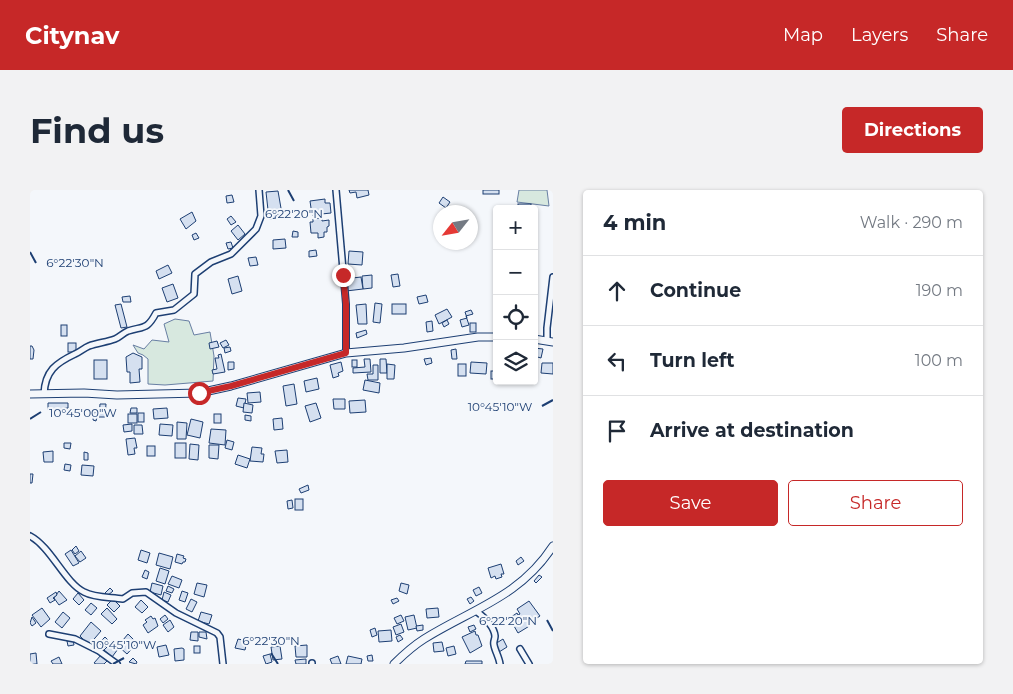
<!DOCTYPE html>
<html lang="en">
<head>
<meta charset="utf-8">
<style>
	:root { --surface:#fff; --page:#f2f2f3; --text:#1f2937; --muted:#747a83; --line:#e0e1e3; --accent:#c62828 }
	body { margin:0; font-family:Montserrat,sans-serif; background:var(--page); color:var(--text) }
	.controls { position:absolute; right:15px; top:15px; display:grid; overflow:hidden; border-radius:5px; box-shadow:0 1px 4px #0004 }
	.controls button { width:45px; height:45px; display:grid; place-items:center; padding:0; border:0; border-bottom:1px solid var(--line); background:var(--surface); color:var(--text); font:25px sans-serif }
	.compass { position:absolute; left:403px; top:15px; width:45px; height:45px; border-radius:50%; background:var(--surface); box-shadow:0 1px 4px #0004; rotate:239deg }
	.stop { position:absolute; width:15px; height:15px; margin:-11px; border:4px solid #c62828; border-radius:50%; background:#fff }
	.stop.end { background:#c62828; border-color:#fff; box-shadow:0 1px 5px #0008 }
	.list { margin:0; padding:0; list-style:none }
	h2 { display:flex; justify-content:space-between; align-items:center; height:65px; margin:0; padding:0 20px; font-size:21px }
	h2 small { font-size:16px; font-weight:400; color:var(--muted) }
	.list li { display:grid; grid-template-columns:32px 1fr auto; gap:15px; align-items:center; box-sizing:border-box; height:70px; padding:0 20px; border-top:1px solid var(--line) }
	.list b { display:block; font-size:19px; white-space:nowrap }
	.list em { font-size:16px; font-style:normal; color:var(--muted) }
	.actions { display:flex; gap:10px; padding:15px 20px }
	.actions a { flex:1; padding:11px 0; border:1px solid var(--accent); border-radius:5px; text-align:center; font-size:18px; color:var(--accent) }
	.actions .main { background:var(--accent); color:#fff }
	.icon { flex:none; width:28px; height:28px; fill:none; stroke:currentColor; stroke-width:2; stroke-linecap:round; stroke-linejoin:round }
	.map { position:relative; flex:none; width:523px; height:474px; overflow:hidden; border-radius:5px }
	header { display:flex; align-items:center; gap:30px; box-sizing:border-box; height:70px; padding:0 25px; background:var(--accent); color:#fff }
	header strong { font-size:24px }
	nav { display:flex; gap:28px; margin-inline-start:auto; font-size:18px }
	.intro { display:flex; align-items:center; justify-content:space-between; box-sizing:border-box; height:120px; padding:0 30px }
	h1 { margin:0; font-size:35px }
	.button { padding:12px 22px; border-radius:5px; background:var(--accent); color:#fff; font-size:18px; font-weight:700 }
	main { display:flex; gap:30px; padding:0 30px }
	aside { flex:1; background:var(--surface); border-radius:5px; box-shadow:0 1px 4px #0004 }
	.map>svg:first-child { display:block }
</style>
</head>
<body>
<header>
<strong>Citynav</strong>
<nav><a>Map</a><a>Layers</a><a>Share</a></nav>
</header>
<div class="intro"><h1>Find us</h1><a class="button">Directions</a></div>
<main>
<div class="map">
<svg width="523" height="474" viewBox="0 0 523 474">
	<rect width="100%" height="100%" fill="#f4f7fb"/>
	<g fill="#d7e8df" stroke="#687fa3">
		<polygon points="489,0 517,0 519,16 487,12"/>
		<polygon points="145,129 159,131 164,145 180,142 184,166 183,191 135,195 118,194 118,169 113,165 108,163 103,155 114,159 122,150 139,152 134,134"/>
	</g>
	<g fill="#d5e0f0" stroke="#1d3f73">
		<polygon points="319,0 338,0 339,5 327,8 326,2 320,3"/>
		<rect x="453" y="0" width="16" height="4"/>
		<polygon points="248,1 252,24 246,25 246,28 239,29 236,2"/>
		<polygon points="202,5 204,12 197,13 196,6"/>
		<polygon points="413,7 420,12 416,18 409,13"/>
		<polygon points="295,9 295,13 300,13 301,23 282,25 280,11"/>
		<rect x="488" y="14" width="13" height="5"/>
		<polygon points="162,22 166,31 156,39 150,29"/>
		<polygon points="201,26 206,32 201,35 197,29"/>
		<polygon points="292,28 292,31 299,30 299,36 297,37 297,42 294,42 294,47 288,48 288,43 281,43 280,32 283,32 283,29"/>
		<polygon points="208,35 215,44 208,50 201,41"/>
		<polygon points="263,41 268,42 268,47 262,47"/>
		<polygon points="166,43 169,48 164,50 162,45"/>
		<polygon points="255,49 256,58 243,59 243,50"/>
		<polygon points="201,52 203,58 198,59 196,53"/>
		<polygon points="286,60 287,66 279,67 279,61"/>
		<polygon points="319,61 333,62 332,75 318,74"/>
		<polygon points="226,67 228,75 220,76 218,68"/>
		<polygon points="138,75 142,83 129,89 126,81"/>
		<polygon points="368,84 370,96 363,97 361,85"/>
		<polygon points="342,85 342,98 333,99 332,86"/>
		<polygon points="208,86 212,101 202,104 198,89"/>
		<polygon points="331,87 333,99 316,101 314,89"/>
		<polygon points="143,94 148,108 137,112 132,98"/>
		<polygon points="396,105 398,112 389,114 387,107"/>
		<polygon points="100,106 101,112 93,112 92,107"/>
		<polygon points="345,113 352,114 350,133 343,132"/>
		<polygon points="91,114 97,137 91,138 85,115"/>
		<polygon points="336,114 337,134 328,134 326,115"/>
		<rect x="362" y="114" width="14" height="10"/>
		<polygon points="417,119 422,127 409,134 405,125"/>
		<polygon points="441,120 443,124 436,126 439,135 432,137 430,130 437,128 435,122"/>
		<polygon points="417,130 419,134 414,137 412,133"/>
		<polygon points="402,131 403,141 397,142 396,132"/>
		<rect x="440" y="133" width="6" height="9"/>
		<rect x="31" y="135" width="6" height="11"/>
		<polygon points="336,140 337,144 327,148 326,143"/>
		<polygon points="196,150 199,155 193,158 190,153"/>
		<polygon points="187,151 189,157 180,159 179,153"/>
		<rect x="38" y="153" width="8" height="9"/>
		<polygon points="0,156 2,156 4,160 3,169 0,169"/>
		<polygon points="200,157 201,161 195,163 194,158"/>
		<polygon points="504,158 513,159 511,168 504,166"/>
		<polygon points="426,159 427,169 422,169 421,160"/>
		<polygon points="103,163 112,167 112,179 109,179 110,192 100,193 100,182 97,182 96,167"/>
		<polygon points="191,164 195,182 183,184 182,180 187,179 185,168 189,168 188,165"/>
		<polygon points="401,168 402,173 396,175 394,169"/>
		<polygon points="334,169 340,169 341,182 323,183 323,178 335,177"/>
		<polygon points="350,169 356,169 357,183 350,183"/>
		<rect x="64" y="170" width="13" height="19"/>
		<rect x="322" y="170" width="5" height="7"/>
		<polygon points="198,172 204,172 204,179 198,180"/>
		<polygon points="311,172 313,181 308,183 309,186 303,188 300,175"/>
		<polygon points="441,172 457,173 456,184 440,183"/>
		<polygon points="512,173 523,173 523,184 511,183"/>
		<polygon points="357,174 365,175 364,189 357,189"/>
		<rect x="428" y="174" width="8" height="12"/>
		<polygon points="343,175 348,175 348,190 338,190 337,184 343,184"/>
		<rect x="461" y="181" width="6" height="8"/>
		<polygon points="287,188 289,199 276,202 274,191"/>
		<polygon points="335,190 350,193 349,203 333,200"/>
		<polygon points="264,194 267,214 256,216 253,196"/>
		<polygon points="230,202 231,212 218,213 217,203"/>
		<polygon points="208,208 216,209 214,218 206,216"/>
		<polygon points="303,209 315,209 315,219 304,219"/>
		<polygon points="335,210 336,222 320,223 319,211"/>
		<polygon points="18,213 38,213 38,218 18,220"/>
		<polygon points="214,213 223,215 222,223 213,222"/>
		<polygon points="286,213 291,228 280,232 275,216"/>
		<polygon points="70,214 76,214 75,227 69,227"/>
		<polygon points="101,218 107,218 107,223 100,223"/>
		<polygon points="137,218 138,228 124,229 123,219"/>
		<polygon points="64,222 68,223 66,231 63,230"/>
		<rect x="108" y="223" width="6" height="9"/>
		<rect x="98" y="224" width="9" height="9"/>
		<rect x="184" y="224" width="7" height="9"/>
		<polygon points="215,225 221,226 221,231 215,230"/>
		<polygon points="252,228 253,239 244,240 243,229"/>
		<polygon points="161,229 173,232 170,248 157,245"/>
		<polygon points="147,232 157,233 156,249 147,249"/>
		<polygon points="102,234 102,241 94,242 93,235"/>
		<polygon points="130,234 143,235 142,246 129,245"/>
		<polygon points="104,235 112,235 113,244 104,244"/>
		<polygon points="181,239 196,240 195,255 179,253"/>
		<polygon points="105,248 107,258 104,258 105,264 98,265 96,249"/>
		<polygon points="197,250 204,252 202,260 195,258"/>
		<polygon points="34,253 41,253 40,259 34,258"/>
		<rect x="145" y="253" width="11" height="15"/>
		<polygon points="160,254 169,255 168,270 159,269"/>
		<polygon points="179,255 189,255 188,269 179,268"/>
		<rect x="117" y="256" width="8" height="10"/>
		<polygon points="222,257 232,258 231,264 234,264 233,272 220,271"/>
		<polygon points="257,260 258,272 247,273 245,261"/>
		<polygon points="23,261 23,272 14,272 13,262"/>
		<polygon points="54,262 58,263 58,270 54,270"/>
		<polygon points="208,265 220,269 217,278 205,274"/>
		<polygon points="35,274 41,275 40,281 34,280"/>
		<polygon points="52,275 64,276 63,286 51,285"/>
		<polygon points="0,284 3,284 2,293 0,293"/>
		<polygon points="278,295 279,300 271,303 269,299"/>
		<rect x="265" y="309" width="8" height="11"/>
		<polygon points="262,310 263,318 258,319 257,311"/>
		<polygon points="46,356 49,361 45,364 42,360"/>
		<polygon points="41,360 49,373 43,376 35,364"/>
		<polygon points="111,360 120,363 117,373 108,370"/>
		<polygon points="51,361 56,368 50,372 45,366"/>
		<polygon points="129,363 143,367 140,379 126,375"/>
		<polygon points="147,364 154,366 153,368 156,369 155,372 153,372 152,374 145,372"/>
		<polygon points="491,367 494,371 488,375 486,371"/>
		<polygon points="471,374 474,384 471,384 472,387 466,389 465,386 461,388 458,378"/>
		<polygon points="130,378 139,381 135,394 126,391"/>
		<polygon points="115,380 119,382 117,389 112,387"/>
		<polygon points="509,385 512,387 506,393 504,391"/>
		<polygon points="142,386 152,390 149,398 138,394"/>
		<polygon points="122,393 133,396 131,405 120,402"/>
		<polygon points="167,393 177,395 174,407 164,404"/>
		<polygon points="371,393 379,395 377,404 369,401"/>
		<polygon points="138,396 144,399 142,403 136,401"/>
		<polygon points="449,397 452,403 446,406 443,400"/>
		<polygon points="80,398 83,401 77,406 75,403"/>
		<polygon points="29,401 37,410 29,415 24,408"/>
		<polygon points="152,401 158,403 155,412 149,410"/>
		<polygon points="26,402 27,405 23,408 25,410 20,413 17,408"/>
		<polygon points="134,402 141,405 138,412 132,410"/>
		<polygon points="48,403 54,410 49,415 43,409"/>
		<polygon points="441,407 444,411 440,414 437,409"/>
		<polygon points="367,408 369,411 363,414 361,410"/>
		<polygon points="83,409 90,416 84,422 77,415"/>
		<polygon points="161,409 167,412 162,422 156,419"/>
		<polygon points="111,410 118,417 112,423 105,417"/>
		<polygon points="499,411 510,426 499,433 501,435 488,443 484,436 486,435 481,427 487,423 488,425 490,424 487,419"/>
		<polygon points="61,413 67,418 61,425 55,420"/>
		<polygon points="12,418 20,429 11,437 2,425"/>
		<polygon points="77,418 87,429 82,434 71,424"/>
		<polygon points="408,418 409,427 397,428 396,419"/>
		<polygon points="33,422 40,428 32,438 25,432"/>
		<polygon points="171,422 182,425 179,434 168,431"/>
		<polygon points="135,425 138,429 133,433 130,429"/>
		<polygon points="371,425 374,431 367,434 364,428"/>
		<polygon points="384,425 387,438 378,440 375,427"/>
		<polygon points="121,426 123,429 125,428 128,436 118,443 113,435 117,432 115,430"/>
		<polygon points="2,427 6,433 2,436 0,433"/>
		<polygon points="140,430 144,437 138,442 133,435"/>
		<polygon points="61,432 71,441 59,455 50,446"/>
		<polygon points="371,434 374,442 366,445 363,437"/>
		<polygon points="393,435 393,440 387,441 386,436"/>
		<polygon points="444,435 446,439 440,442 438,437"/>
		<polygon points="345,438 347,445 342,447 340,440"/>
		<polygon points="361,440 362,451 349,452 348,441"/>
		<polygon points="445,441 446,445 448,445 452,456 440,463 432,447"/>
		<polygon points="161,442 168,442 168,451 160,450"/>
		<polygon points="169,442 176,442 177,449 169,447"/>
		<polygon points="98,444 107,453 97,464 88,456"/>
		<polygon points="370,445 373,449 368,452 366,447"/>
		<polygon points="75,447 80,452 74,458 69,453"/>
		<polygon points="208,449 217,451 215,460 205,458"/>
		<polygon points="473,449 477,457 469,462 465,454"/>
		<polygon points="43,450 44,455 38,456 37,451"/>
		<polygon points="412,452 414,461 404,462 403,453"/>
		<polygon points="81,453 88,459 82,467 74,460"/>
		<polygon points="136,455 139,465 129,467 127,457"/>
		<polygon points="277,455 277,467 266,467 265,456"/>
		<rect x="164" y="456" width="6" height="7"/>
		<polygon points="250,456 252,469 243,470 241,457"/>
		<polygon points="424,456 426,464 418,466 416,458"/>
		<polygon points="152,458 154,459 154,470 145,471 144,459"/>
		<polygon points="6,463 7,474 0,474 0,464"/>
		<polygon points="240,464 242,472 236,474 233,466"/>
		<polygon points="71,465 77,471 74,474 66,474 64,473"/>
		<polygon points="342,465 343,471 338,471 337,466"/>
		<polygon points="308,466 311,474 302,474 300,469"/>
		<polygon points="318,466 332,469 331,474 316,474"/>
		<polygon points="29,467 32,474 23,474 21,471"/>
		<polygon points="103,468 107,472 106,474 99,472"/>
		<polygon points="276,469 276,474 266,474 265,470"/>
		<polygon points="436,471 452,471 452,474 435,474"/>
	</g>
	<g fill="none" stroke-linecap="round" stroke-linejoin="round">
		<g stroke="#1d3f73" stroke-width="8">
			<g id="minor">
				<polyline points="306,0 316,114 316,163"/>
				<polyline points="517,151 517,138 523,87"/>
				<path d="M14 204C15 181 26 173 45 164 50 162 54 158 59 156 67 153 77 152 85 149 90 147 93 143 98 141 114 136 117 140 126 123L144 120 164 104 165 84 181 72 201 64 226 39 231 26 229 0"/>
				<path d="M0 346C21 357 35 393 54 402 65 408 81 407 93 409L102 403 116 402 146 423 187 443 190 447 193 474"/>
				<path d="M446 421C454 427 464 436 465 446 465 450 463 451 464 455 465 461 469 467 470 474"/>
				<polyline points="19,444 45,449 69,461 87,474"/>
				<polyline points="490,459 499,474"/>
				<polyline points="282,473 282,474"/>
			</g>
		</g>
		<g stroke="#1d3f73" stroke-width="9">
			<g id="secondary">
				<polyline points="504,149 523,152"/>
				<polyline points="0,204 54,203 87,205 169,203 201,196 316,163 374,158 448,147 467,147"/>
				<path d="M364 474C373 465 383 456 394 449 442 419 490 407 523 356"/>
			</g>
		</g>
		<use href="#minor" stroke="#f4f7fb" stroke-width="5"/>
		<use href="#secondary" stroke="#f4f7fb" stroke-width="7"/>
	</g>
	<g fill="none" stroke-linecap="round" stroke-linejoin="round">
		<polyline stroke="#c62828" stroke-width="6" points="169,203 201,196 316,163 316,114 313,85"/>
	</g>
	<path fill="none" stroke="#1d3f73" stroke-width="2" d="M258 0 264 11M0 62 6 73M512 216 523 210M0 229 11 222M517 430 523 441M241 463 248 474M83 474 94 468"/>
	<g font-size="12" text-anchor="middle" fill="#1d3f73" stroke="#f4f7fb" stroke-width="4" stroke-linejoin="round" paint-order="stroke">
		<text x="264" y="28">6°22'20"N</text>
		<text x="45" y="77">6°22'30"N</text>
		<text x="470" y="221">10°45'10"W</text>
		<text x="53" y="227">10°45'00"W</text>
		<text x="478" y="435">6°22'20"N</text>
		<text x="241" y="455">6°22'30"N</text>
		<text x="94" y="459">10°45'10"W</text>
	</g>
</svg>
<div class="controls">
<button>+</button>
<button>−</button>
<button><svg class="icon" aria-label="locate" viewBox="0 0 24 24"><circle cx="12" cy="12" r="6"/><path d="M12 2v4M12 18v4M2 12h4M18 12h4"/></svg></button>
<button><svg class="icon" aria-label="layers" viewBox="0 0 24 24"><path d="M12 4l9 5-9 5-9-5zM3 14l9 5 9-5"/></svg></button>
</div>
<svg class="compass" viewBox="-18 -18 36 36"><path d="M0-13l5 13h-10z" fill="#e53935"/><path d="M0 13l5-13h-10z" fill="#747a83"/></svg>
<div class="stop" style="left:169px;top:203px"></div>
<div class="stop end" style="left:313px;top:85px"></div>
</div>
<aside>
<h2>4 min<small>Walk · 290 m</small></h2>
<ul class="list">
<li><svg class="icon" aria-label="ahead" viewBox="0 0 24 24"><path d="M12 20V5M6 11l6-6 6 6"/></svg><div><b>Continue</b></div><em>190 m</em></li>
<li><svg class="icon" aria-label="left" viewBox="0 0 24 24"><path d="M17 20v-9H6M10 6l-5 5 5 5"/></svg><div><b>Turn left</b></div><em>100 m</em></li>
<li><svg class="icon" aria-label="arrive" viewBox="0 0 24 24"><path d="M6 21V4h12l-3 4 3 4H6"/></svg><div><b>Arrive at destination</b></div></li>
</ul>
<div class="actions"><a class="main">Save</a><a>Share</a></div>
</aside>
</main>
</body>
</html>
